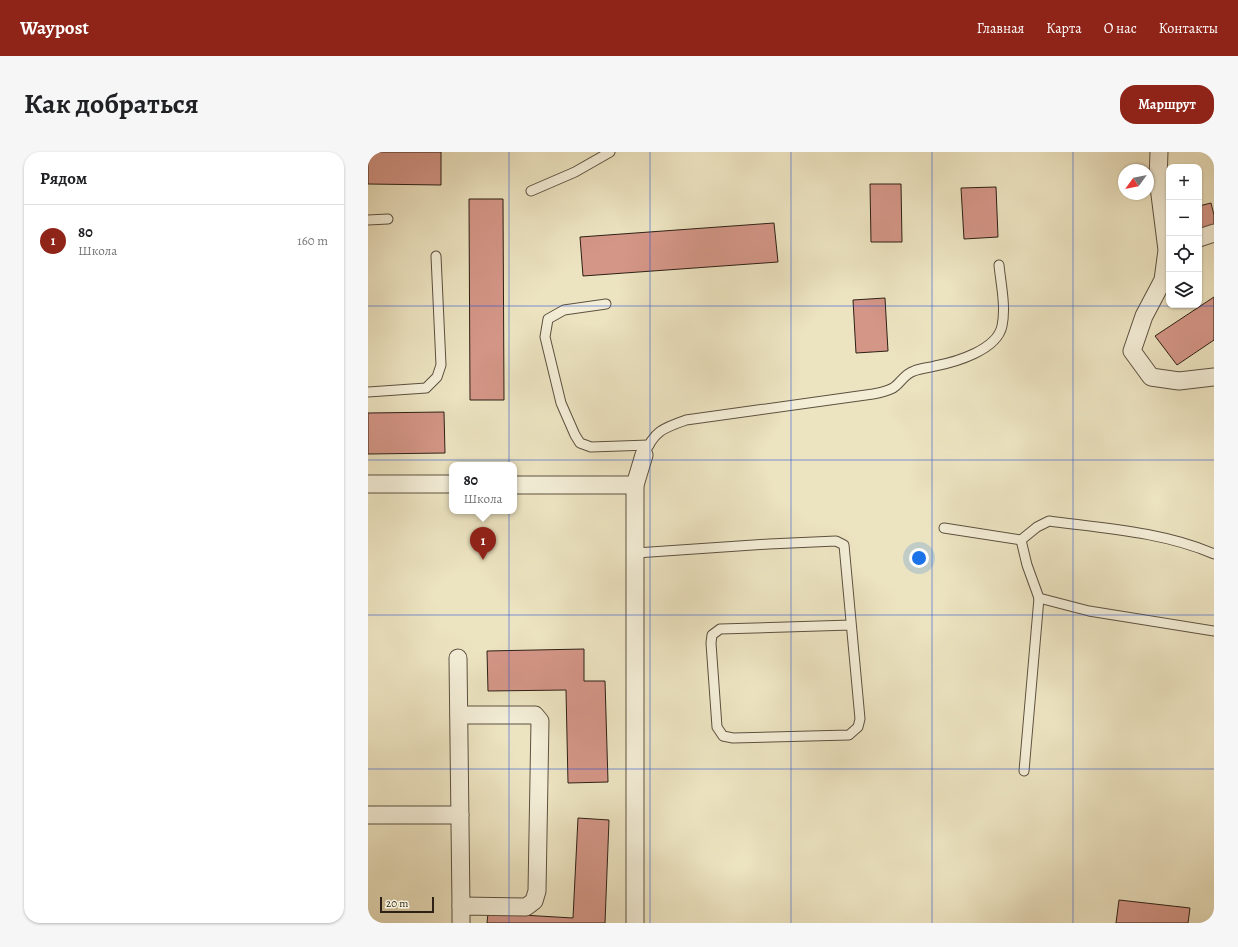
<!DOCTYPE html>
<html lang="ru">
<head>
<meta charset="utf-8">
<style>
	:root { --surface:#fff; --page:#f6f6f6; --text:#202124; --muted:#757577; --line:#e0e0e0; --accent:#8f2418 }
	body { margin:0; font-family:Alegreya,serif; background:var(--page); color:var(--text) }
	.controls { position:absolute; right:12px; top:12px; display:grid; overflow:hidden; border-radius:8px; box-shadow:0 1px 3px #0004 }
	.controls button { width:36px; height:36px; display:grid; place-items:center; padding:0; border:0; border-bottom:1px solid var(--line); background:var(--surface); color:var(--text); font:20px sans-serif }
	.compass { position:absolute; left:750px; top:12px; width:36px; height:36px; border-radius:50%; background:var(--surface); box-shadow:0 1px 3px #0004; rotate:237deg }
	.scale { position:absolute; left:12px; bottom:10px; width:54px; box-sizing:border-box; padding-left:4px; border:2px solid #2d2015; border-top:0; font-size:11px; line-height:14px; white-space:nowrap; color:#2d2015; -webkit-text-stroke:3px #f3edd6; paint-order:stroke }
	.you { position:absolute; left:551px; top:406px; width:14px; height:14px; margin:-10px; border:3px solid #fff; border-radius:50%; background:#1a73e8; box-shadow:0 0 0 6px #1a73e833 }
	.badge { display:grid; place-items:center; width:26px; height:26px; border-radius:50%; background:var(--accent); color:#fff; font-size:13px; font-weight:700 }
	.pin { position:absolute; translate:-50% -33px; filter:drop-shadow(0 1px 2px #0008) }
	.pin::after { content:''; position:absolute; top:21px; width:14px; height:12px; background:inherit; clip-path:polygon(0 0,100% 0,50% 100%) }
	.popup { position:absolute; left:81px; top:310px; width:68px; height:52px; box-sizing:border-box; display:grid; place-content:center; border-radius:8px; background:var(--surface); filter:drop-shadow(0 1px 3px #0005); font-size:13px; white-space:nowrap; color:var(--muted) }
	.popup b { font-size:15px; color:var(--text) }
	.popup::after { content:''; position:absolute; left:50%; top:100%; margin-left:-8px; border:8px solid transparent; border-top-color:var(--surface) }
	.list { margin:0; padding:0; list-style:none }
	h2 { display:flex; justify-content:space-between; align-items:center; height:52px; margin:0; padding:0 16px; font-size:17px }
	h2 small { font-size:13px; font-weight:400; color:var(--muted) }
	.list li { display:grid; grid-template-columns:26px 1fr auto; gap:12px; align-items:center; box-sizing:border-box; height:72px; padding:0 16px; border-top:1px solid var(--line) }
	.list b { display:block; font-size:15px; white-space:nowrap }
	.list p { margin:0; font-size:13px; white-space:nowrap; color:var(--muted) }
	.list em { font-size:13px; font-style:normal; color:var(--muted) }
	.icon { flex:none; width:22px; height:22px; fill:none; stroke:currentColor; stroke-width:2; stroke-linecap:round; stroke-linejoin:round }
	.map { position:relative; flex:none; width:846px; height:771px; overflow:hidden; border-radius:16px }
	header { display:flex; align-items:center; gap:24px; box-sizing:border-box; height:56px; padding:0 20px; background:var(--accent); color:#fff }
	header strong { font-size:19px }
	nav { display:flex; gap:22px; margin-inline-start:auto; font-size:14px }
	.intro { display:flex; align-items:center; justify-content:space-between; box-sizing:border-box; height:96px; padding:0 24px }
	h1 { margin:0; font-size:28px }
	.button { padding:10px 18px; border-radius:16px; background:var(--accent); color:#fff; font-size:14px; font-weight:700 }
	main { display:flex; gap:24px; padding:0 24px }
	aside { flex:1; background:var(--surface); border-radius:16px; box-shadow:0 1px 3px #0004 }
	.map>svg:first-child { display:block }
</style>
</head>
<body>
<header>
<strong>Waypost</strong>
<nav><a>Главная</a><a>Карта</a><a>О нас</a><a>Контакты</a></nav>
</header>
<div class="intro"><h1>Как добраться</h1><a class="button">Маршрут</a></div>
<main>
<aside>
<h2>Рядом<small></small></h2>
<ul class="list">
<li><span class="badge">1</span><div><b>80</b><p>Школа</p></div><em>160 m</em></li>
</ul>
</aside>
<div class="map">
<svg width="846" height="771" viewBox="0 0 846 771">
	<rect width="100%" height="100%" fill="#ece3c0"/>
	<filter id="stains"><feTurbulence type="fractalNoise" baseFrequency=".005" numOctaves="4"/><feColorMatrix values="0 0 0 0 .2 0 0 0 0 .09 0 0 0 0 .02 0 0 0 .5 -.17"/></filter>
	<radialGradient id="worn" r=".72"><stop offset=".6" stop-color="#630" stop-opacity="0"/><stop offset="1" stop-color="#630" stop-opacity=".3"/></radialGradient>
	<g fill="#d49687" stroke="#2d2015">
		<polygon points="0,0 73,0 73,33 0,32"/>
		<polygon points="502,32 533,32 534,90 503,90"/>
		<polygon points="628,35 630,85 596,87 593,36"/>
		<polygon points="101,47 135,47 136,248 102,248"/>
		<polygon points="843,51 846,63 846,76 831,81 831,54"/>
		<polygon points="406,71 410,110 215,124 212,85"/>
		<polygon points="846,145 846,188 809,213 787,184"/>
		<polygon points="517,146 520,199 488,201 485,148"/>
		<polygon points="76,260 77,301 0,302 0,261"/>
		<polygon points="216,497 216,529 237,529 240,630 200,631 198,538 120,539 119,499"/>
		<polygon points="210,666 241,668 237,771 119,771 120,761 205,766"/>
		<polygon points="751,748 822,756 820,771 748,771"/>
	</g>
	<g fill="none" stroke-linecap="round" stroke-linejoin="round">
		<g stroke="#5d5140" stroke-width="11">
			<g id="service">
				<polyline points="163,39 207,20 242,0"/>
				<polyline points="0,68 20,67"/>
				<polyline points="238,152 196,158 180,167 177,185 193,251 207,283 212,291 223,295 281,293"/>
				<polyline points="0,240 58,236 69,225 73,213 68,104"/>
				<path d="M276 303C286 279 295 276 318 268L505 242C511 241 519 239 525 236 533 231 536 222 546 219 553 216 560 216 567 214 588 210 629 198 634 174 638 155 633 133 631 113"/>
				<polyline points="576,376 653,388"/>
				<polyline points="268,401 401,392 468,389 476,393 492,567 490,575 481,583 365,586 355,584 349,575 343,491 344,483 352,477 483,473"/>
				<path d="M846 402C796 380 734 376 681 369L669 375 653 388 659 413 671 446 721 459 846 479"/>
				<polyline points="656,619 671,446"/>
			</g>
		</g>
		<g stroke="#5d5140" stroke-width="19">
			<g id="minor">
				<polyline points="791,0 790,27 799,98 795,128 776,164 764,199 783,225 811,229 846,225"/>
				<polyline points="831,86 846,81"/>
				<polyline points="0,332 84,332"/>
				<polyline points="146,333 267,333"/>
				<polyline points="90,506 93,754"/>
				<polyline points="91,563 167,563 172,569 169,739 166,749 158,755 93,754 93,771"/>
				<polyline points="0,663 92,663"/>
				<polyline points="267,771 267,333 276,303"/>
			</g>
		</g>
		<use href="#service" stroke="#f3edd6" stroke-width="9"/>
		<use href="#minor" stroke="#f3edd6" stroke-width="17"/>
	</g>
	<path fill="none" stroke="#1d4ed8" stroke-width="1" stroke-opacity="0.55" d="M141 0V771M282 0V771M423 0V771M564 0V771M705 0V771M0 154H846M0 308H846M0 463H846M0 617H846"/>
	<rect width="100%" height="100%" filter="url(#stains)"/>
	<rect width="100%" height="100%" fill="url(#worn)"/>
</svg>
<div class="controls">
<button>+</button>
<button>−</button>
<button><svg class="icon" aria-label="locate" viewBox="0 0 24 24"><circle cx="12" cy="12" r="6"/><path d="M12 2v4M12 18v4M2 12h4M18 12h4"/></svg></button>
<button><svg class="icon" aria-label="layers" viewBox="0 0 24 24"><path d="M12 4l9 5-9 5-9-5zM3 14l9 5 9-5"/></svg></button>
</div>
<svg class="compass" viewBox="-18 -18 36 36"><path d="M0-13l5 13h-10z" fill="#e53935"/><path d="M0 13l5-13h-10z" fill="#757577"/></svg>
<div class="scale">20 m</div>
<div class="you"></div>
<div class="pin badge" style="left:115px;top:408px">1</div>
<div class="popup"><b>80</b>Школа</div>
</div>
</main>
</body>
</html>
